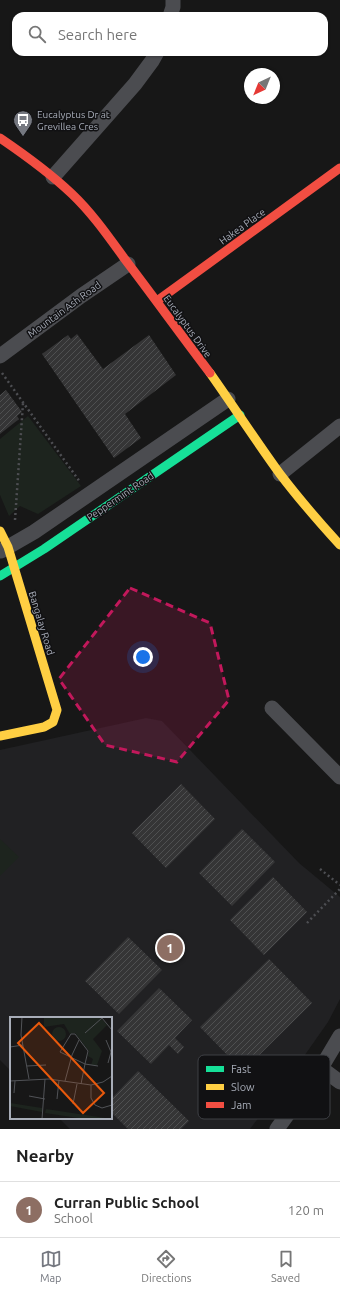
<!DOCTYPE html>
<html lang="en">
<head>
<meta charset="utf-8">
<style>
	:root { --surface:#fff; --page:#f6f6f6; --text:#222; --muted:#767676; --line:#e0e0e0; --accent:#757880 }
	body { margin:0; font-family:Ubuntu,sans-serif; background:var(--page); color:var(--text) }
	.compass { position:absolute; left:244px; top:68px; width:36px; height:36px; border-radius:50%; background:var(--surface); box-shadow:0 1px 3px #0004; rotate:223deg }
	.you { position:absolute; left:143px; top:657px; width:14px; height:14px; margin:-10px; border:3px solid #fff; border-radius:50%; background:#1a73e8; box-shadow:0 0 0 6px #1a73e833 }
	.badge { display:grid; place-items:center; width:26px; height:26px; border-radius:50%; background:var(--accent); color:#fff; font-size:13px; font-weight:700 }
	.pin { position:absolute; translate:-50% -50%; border:2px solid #fff; box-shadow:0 1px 4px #0006 }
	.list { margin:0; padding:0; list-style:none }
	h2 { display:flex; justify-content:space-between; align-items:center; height:52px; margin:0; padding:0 16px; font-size:17px }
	h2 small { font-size:13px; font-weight:400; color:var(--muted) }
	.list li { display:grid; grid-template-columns:26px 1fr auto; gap:12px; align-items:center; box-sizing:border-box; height:56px; padding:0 16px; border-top:1px solid var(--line) }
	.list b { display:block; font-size:15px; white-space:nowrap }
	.list p { margin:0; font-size:13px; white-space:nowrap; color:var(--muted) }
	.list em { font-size:13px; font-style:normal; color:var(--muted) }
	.icon { flex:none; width:22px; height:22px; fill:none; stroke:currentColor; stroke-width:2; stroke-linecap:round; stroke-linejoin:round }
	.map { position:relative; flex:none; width:340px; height:1129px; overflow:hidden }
	.search { position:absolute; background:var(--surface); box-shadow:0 1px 3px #0004; left:12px; right:12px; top:12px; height:44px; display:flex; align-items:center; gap:10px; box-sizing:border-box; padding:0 14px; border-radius:12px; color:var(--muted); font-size:15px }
	.sheet { height:108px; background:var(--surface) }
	nav { display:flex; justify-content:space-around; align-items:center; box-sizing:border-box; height:56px; border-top:1px solid var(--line); background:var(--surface); font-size:11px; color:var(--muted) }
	nav a { display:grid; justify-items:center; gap:2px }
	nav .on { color:var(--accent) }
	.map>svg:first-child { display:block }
</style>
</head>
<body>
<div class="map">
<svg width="340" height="1129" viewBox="0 0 340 1129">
	<defs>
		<pattern id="building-hatch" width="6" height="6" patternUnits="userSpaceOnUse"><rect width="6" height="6" fill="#353536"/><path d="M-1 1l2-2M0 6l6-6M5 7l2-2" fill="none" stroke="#4f5051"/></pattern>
	</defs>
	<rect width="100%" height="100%" fill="#171717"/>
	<polygon fill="#212123" points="146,718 162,721 299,863 340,897 340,999 328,1022 295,1069 250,1129 70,1129 59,1118 111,1118 111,1018 11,1018 11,1071 0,1060 0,750"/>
	<g fill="#1d241e">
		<polygon points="28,416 81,486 38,514 20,506 9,516 0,495 0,439"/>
		<polygon points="0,839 19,857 0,876"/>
	</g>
	<g fill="url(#building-hatch)">
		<polygon points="77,334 103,369 149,335 176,375 125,414 141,438 114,458 42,354 68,335 71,339"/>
		<polygon points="6,390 22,412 17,416 19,419 0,434 0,395"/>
		<polygon points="181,784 215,819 166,868 132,833"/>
		<polygon points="242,829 275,862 232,906 199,873"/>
		<polygon points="273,877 307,912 264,955 230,920"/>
		<polygon points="128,937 162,970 119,1014 85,981"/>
		<polygon points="269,959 312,1003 243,1071 200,1027"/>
		<polygon points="159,988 192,1020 175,1038 184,1047 178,1054 169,1045 151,1064 117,1031"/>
		<polygon points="138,1071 189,1121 181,1129 128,1129 111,1112 111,1099"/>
	</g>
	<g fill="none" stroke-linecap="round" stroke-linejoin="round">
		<g stroke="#4d4e52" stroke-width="2.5" stroke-dasharray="2 3" stroke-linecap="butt">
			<polyline points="2,373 80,482"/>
			<polyline points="15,520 23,403"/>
			<polyline points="320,869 340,885"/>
			<polyline points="307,923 340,889"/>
		</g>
		<g stroke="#4b4c50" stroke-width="15">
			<polyline points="170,16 173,7 173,0"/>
			<polyline points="53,177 135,84 152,61 157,52"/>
			<polyline points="0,356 81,296 128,264"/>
			<polyline points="280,474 340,426"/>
			<polyline points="1,551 34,532 228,399"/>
			<polyline points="272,708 340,777"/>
			<polyline points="321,1068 340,1082"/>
			<polyline points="277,1129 321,1068 340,1036"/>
		</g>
		<polyline stroke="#16e098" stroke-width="9" points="0,576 44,549 240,415"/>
		<g stroke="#ffcf43" stroke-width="9">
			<path d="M210 373C234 407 256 441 280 474 299 499 319 522 340 545"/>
			<polyline points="0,531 8,547 57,710 53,722 44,727 0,736"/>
		</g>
		<g stroke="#f24e42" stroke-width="9">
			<path d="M0 138C25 155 50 173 72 194 92 213 108 236 124 258 153 296 181 335 210 373"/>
			<polyline points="157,301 340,168"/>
		</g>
	</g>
	<path fill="#c2185b" fill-opacity="0.2" stroke="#c2185b" stroke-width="3" stroke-dasharray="8 5" stroke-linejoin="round" d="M130 588 210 623 229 700 177 762 105 745 59 679Z"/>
	<defs>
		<g id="bus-pin" transform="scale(1)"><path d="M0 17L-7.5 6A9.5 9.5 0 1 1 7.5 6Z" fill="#757880" stroke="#111113"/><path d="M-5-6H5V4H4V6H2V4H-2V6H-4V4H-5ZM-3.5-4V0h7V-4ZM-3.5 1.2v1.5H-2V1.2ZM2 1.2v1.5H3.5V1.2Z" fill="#fff"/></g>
	</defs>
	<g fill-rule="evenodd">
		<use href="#bus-pin" x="23" y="120"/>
	</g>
	<g text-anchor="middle" stroke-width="3" stroke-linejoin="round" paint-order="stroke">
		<g font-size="10" fill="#a8adb8" stroke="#111113" text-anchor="start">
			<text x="37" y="118">Eucalyptus Dr at<tspan x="37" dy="12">Grevillea Cres</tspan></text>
		</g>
		<g font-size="10" fill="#a8adb8" stroke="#111113">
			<text transform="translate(242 226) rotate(-36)" y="4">Hakea Place</text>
			<text transform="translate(64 309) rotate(-36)" y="4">Mountain Ash Road</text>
			<text transform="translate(188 326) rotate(54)" y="4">Eucalyptus Drive</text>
			<text transform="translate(120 496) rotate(-34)" y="4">Peppermint Road</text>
			<text transform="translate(42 623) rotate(73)" y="4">Bangalay Road</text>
		</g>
	</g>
	<g transform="translate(10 1017)">
		<rect width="102" height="102" fill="#171717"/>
		<path d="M34 0H90L97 8 83 22 92 34 87 48H81L83 42 78 39 79 34 65 16 60 17 54 7 34 10ZM42 17a7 7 0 1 1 14 0a7 7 0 1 1-14 0ZM0 86 32 91V95L0 89ZM36 92 102 102H75L35 96Z" fill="#1d241e"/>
		<path fill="none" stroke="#515357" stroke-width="1" d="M12 0 11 18 19 62M92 1 102 13M75 16 92 1M96 23 101 35 98 46M0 30 13 28M17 49 36 48M0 64 39 62 81 68 93 65 102 59M55 64 62 38 69 23M71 67 75 47 78 34 65 17H61L50 35 75 47 88 49M81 68V81L85 88 92 91 102 88M4 76 5 64M19 79 35 82M47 82 49 63M63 87 67 67M32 102 35 62"/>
		<path fill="#e8590c" fill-opacity="0.15" stroke="#e8590c" stroke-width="2" d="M29 6 94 76 73 96 8 26Z"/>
		<rect width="102" height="102" fill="none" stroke="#a8adb8" stroke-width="2"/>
	</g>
	<rect x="198" y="1055" width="132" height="64" rx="6" fill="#111113" stroke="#3e4045" stroke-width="1"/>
	<rect x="206" y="1066" width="18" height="6" fill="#16e098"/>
	<rect x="206" y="1084" width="18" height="6" fill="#ffcf43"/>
	<rect x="206" y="1102" width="18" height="6" fill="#f24e42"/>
	<g font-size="11" fill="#a8adb8">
		<text x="231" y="1073">Fast</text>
		<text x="231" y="1091">Slow</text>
		<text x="231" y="1109">Jam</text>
	</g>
</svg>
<svg class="compass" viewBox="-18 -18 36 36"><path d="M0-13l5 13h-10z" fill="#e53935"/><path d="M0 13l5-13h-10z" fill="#767676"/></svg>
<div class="you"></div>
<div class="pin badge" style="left:170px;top:948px;background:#8d6e63">1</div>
<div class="search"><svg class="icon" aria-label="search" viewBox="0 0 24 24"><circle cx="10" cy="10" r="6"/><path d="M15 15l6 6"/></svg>Search here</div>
</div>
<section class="sheet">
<h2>Nearby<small></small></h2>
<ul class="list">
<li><span class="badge" style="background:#8d6e63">1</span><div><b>Curran Public School</b><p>School</p></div><em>120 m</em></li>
</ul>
</section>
<nav>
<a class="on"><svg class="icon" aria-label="map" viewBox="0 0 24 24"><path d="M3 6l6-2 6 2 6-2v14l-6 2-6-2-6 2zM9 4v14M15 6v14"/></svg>Map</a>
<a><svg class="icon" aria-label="directions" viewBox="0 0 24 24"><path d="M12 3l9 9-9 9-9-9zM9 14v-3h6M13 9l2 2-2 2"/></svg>Directions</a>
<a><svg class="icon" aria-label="saved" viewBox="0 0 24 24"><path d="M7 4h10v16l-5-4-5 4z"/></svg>Saved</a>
</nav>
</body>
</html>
